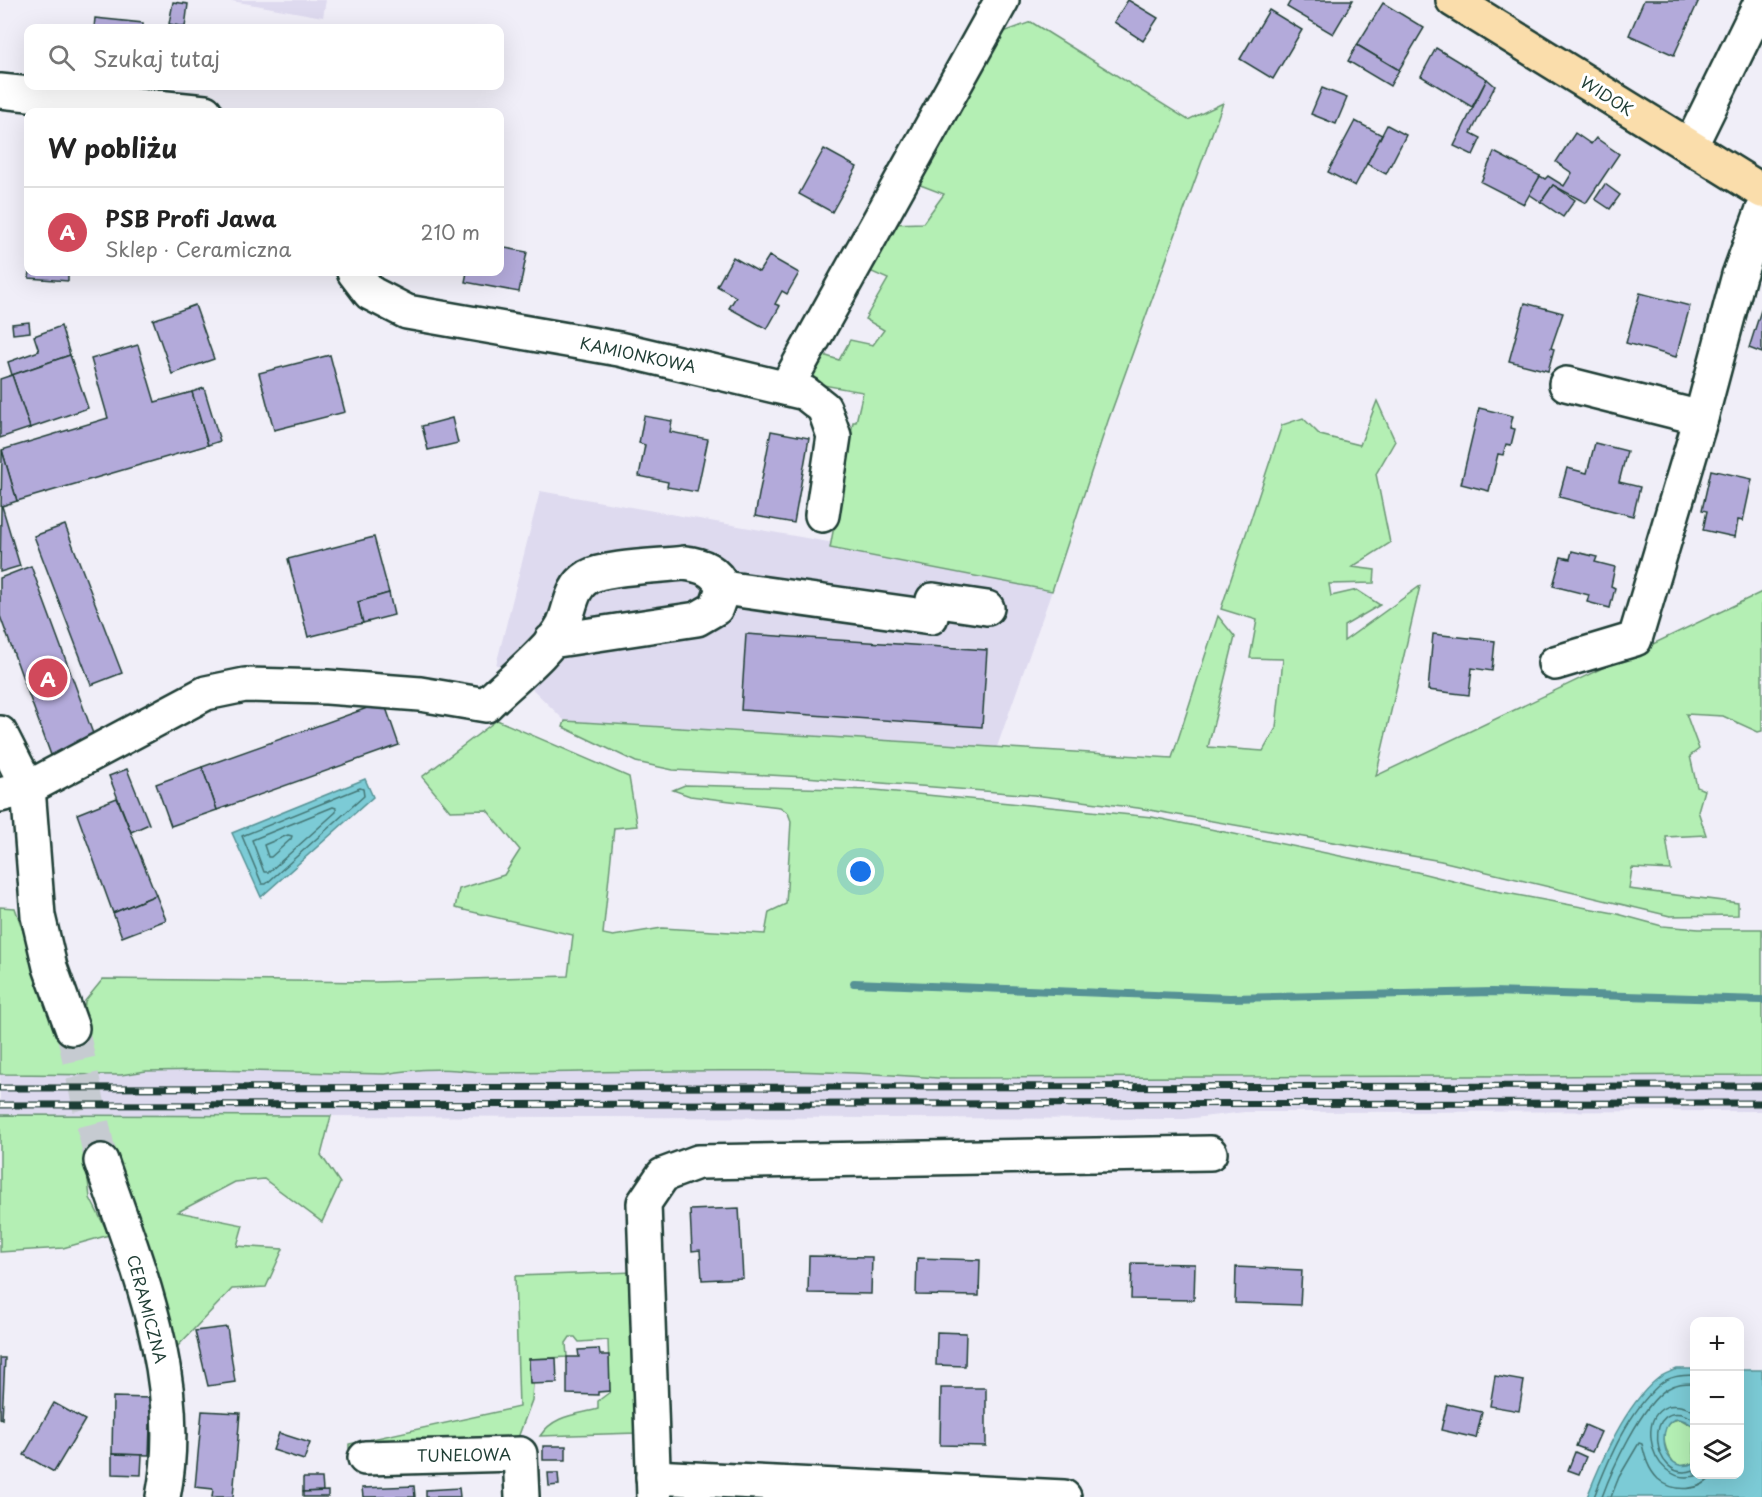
<!DOCTYPE html>
<html lang="pl">
<head>
<meta charset="utf-8">
<style>
	:root { --surface:#fff; --page:#f6f6f6; --text:#222; --muted:#767676; --line:#e0e0e0; --accent:#d1495b }
	body { margin:0; font-family:"Playpen Sans",sans-serif; background:var(--page); color:var(--text) }
	.controls { position:absolute; right:18px; bottom:18px; display:grid; overflow:hidden; border-radius:12px; box-shadow:0 6px 24px #0002 }
	.controls button { width:54px; height:54px; display:grid; place-items:center; padding:0; border:0; border-bottom:2px solid var(--line); background:var(--surface); color:var(--text); font:30px sans-serif }
	.you { position:absolute; left:861px; top:872px; width:21px; height:21px; margin:-15px; border:4px solid #fff; border-radius:50%; background:#1a73e8; box-shadow:0 0 0 9px #1a73e833 }
	.badge { display:grid; place-items:center; width:39px; height:39px; border-radius:50%; background:var(--accent); color:#fff; font-size:20px; font-weight:700 }
	.pin { position:absolute; translate:-50% -50%; border:3px solid #fff; box-shadow:0 2px 6px #0006 }
	.list { margin:0; padding:0; list-style:none }
	h2 { display:flex; justify-content:space-between; align-items:center; height:78px; margin:0; padding:0 24px; font-size:26px }
	h2 small { font-size:20px; font-weight:400; color:var(--muted) }
	.list li { display:grid; grid-template-columns:39px 1fr auto; gap:18px; align-items:center; box-sizing:border-box; height:90px; padding:0 24px; border-top:2px solid var(--line) }
	.list b { display:block; font-size:22px; white-space:nowrap }
	.list p { margin:0; font-size:20px; white-space:nowrap; color:var(--muted) }
	.list em { font-size:20px; font-style:normal; color:var(--muted) }
	.icon { flex:none; width:33px; height:33px; fill:none; stroke:currentColor; stroke-width:2; stroke-linecap:round; stroke-linejoin:round }
	.map { position:relative; flex:none; width:1762px; height:1497px; overflow:hidden }
	.search { position:absolute; background:var(--surface); box-shadow:0 6px 24px #0002; left:24px; top:24px; width:480px; height:66px; display:flex; align-items:center; gap:15px; box-sizing:border-box; padding:0 21px; border-radius:12px; color:var(--muted); font-size:22px }
	.panel { position:absolute; background:var(--surface); box-shadow:0 6px 24px #0002; left:24px; top:108px; width:480px; height:168px; border-radius:12px }
	.map>svg:first-child { display:block }
</style>
</head>
<body>
<div class="map">
<svg width="1762" height="1497" viewBox="0 0 1762 1497">
	<rect width="100%" height="100%" fill="#f0eef8"/>
	<filter id="ink" filterUnits="userSpaceOnUse"><feTurbulence type="fractalNoise" baseFrequency=".0167" numOctaves="2"/><feDisplacementMap in="SourceGraphic" scale="12" xChannelSelector="R" yChannelSelector="G"/><feConvolveMatrix kernelMatrix="1 2 1 2 8 2 1 2 1" color-interpolation-filters="sRGB"/></filter>
	<g filter="url(#ink)">
		<g fill="#dedaef">
			<polygon points="227,0 326,0 323,17"/>
			<polygon points="540,491 1055,582 997,747 565,721 510,667 496,665"/>
			<polygon points="206,1070 385,1074 406,1070 465,1070 485,1073 671,1070 862,1072 937,1078 1762,1075 1762,1111 1245,1112 1185,1119 0,1115 0,1074 121,1075 146,1071"/>
		</g>
		<g fill="#b4efb4" stroke="#6a9674" stroke-width="1.5">
			<polygon points="1031,22 1188,120 1223,103 1108,421 1052,591 830,548 853,422 856,422 863,392 806,382 817,353 839,360 850,340 873,345 884,330 865,319 888,279 863,268 890,224 923,223 944,194 910,181 987,38"/>
			<polygon points="1377,401 1395,441 1376,474 1390,543 1352,567 1375,570 1374,583 1329,584 1331,596 1357,590 1380,605 1344,626 1344,641 1420,586 1376,776 1762,592 1762,731 1758,732 1723,716 1686,714 1699,749 1690,756 1697,787 1704,790 1698,811 1706,835 1666,837 1671,870 1632,868 1629,889 1738,903 1738,915 1670,916 1441,861 1138,808 1034,795 805,777 673,770 636,762 563,727 565,721 1172,758 1218,616 1235,637 1208,747 1263,751 1276,728 1283,659 1250,658 1257,620 1221,609 1282,425 1303,418 1320,435 1360,445"/>
			<path d="M497 720 629 777 637 826 614 828 603 934 613 936 662 928 765 934 769 912 786 904 791 821 788 813 780 807 690 796 673 790 685 785 875 790 1152 817 1417 872 1485 889 1614 913 1662 926 1699 929H1762V1075L937 1078C786 1066 635 1072 485 1073 452 1068 417 1068 385 1074L206 1070 146 1071 121 1075 0 1074V907L15 908 47 1000 83 1027 85 1001 103 979 376 982 568 976 573 935 455 908 459 889 504 875 520 850 487 810 450 811 422 777Z"/>
			<polygon points="0,1115 331,1116 321,1155 340,1183 322,1222 264,1179 235,1182 178,1212 243,1225 237,1246 283,1249 266,1287 232,1289 175,1349 86,1162 90,1198 109,1235 63,1248 0,1252"/>
			<path d="M635 1272 637 1433 540 1436C554 1415 576 1415 598 1409V1401L610 1392 608 1340 579 1342 575 1337H570L566 1343 567 1357 529 1359 530 1383H533L532 1400 516 1443 349 1448V1444L519 1407 515 1276Z"/>
			<path d="M1680 1419 1694 1427V1463L1681 1466 1674 1463C1663 1448 1656 1422 1680 1419Z"/>
		</g>
		<g fill="#7bcbd6" stroke="#569295" stroke-width="1.5">
			<polygon points="365,779 373,797 261,897 232,833"/>
			<path d="M1677 1369H1694V1427C1654 1393 1654 1481 1694 1463V1474H1740V1370H1762V1497H1587C1602 1459 1625 1406 1656 1380 1661 1375 1670 1372 1677 1369Z"/>
		</g>
		<g fill="none" stroke-linecap="round" stroke-linejoin="round">
			<g stroke="#447675" stroke-width="1.5">
				<polygon points="360,788 363,789 364,796 266,884 262,884 242,836"/>
				<polygon points="333,807 336,808 336,812 269,872 264,872 252,840"/>
				<polygon points="288,835 292,836 291,839 271,857 268,857 264,845"/>
				<path d="M1694 1411C1629 1380 1642 1497 1702 1474"/>
				<path d="M1694 1419C1641 1390 1650 1487 1694 1470"/>
				<path d="M1594 1497C1609 1458 1628 1413 1659 1385 1669 1376 1682 1375 1694 1375"/>
				<path d="M1602 1497C1612 1469 1642 1404 1667 1389 1677 1383 1684 1383 1694 1383"/>
				<path d="M1611 1497 1619 1477 1639 1443 1642 1444C1645 1457 1648 1469 1658 1479 1674 1493 1701 1492 1714 1474"/>
			</g>
			<polyline stroke="#569295" stroke-width="8" points="854,983 1230,998 1492,992 1762,1000"/>
		</g>
		<g fill="#b3aada" stroke="#1f3d34" stroke-width="1.5">
			<polygon points="1128,0 1158,18 1143,41 1114,22"/>
			<polygon points="1291,0 1353,0 1333,34 1287,7"/>
			<polygon points="1644,0 1699,0 1674,55 1629,35"/>
			<polygon points="173,2 188,4 185,27 169,24"/>
			<polygon points="1383,3 1424,28 1399,70 1357,45"/>
			<polygon points="1269,10 1302,30 1273,79 1240,59"/>
			<polygon points="95,18 143,23 143,27 155,28 94,28"/>
			<polygon points="1357,45 1399,70 1390,86 1348,61"/>
			<polygon points="1436,48 1487,79 1472,107 1421,76"/>
			<polygon points="1487,79 1495,86 1471,133 1481,138 1473,155 1454,146"/>
			<polygon points="1322,88 1347,98 1336,124 1311,114"/>
			<polygon points="1355,121 1382,135 1355,186 1328,172"/>
			<polygon points="1387,125 1406,135 1386,174 1367,164"/>
			<polygon points="1575,133 1591,144 1596,138 1619,154 1586,203 1553,185 1541,202 1529,194 1540,176 1545,179 1548,176 1564,186 1572,173 1556,162"/>
			<polygon points="824,149 857,167 832,212 799,194"/>
			<polygon points="1494,152 1540,176 1524,204 1481,182"/>
			<polygon points="1605,184 1620,195 1610,209 1595,199"/>
			<polygon points="1553,185 1575,200 1563,217 1541,202"/>
			<polygon points="500,247 527,252 519,292 465,282 467,272 500,272"/>
			<polygon points="769,256 799,273 787,294 782,291 775,304 780,306 767,329 729,308 736,297 717,286 733,257 759,272"/>
			<polygon points="30,272 68,272 68,281 29,278"/>
			<polygon points="1640,293 1690,306 1676,357 1626,343"/>
			<polygon points="1525,303 1563,313 1551,348 1554,349 1548,371 1509,361"/>
			<polygon points="195,305 214,359 172,374 153,320"/>
			<polygon points="1762,307 1762,353 1749,348"/>
			<polygon points="29,322 30,332 13,334 12,324"/>
			<polygon points="61,326 70,355 12,375 8,362 39,351 34,336"/>
			<polygon points="138,345 155,402 192,392 208,445 17,501 2,450 108,418 91,359"/>
			<polygon points="70,355 88,408 30,428 12,375"/>
			<polygon points="330,355 345,412 274,430 259,373"/>
			<polygon points="12,375 30,428 0,438 0,379"/>
			<polygon points="204,388 220,441 208,445 192,392"/>
			<polygon points="1479,408 1513,416 1510,428 1515,429 1511,445 1506,444 1503,455 1498,454 1489,491 1461,484"/>
			<polygon points="644,416 672,421 670,432 708,439 697,492 667,487 668,482 639,476 645,445 639,443"/>
			<polygon points="452,418 458,443 428,450 422,426"/>
			<polygon points="771,431 809,438 794,523 755,516"/>
			<polygon points="1595,443 1627,451 1619,482 1640,487 1633,516 1559,497 1567,468 1587,473"/>
			<polygon points="2,450 17,501 2,506 20,566 0,572"/>
			<polygon points="1711,470 1752,479 1743,521 1738,520 1735,537 1703,530 1707,511 1702,510"/>
			<polygon points="65,525 122,673 91,685 34,536"/>
			<polygon points="374,537 389,593 358,602 363,623 308,637 288,559"/>
			<polygon points="1572,551 1597,557 1595,562 1615,567 1611,586 1615,588 1610,608 1587,602 1589,595 1553,586 1561,557 1570,559"/>
			<polygon points="31,566 95,739 51,755 0,616 0,578"/>
			<polygon points="389,593 394,615 363,623 358,602"/>
			<polygon points="746,634 987,650 982,727 741,710"/>
			<polygon points="1433,634 1495,641 1492,671 1472,668 1469,695 1428,690"/>
			<polygon points="384,702 399,745 217,810 202,767"/>
			<polygon points="202,767 217,810 171,826 156,784"/>
			<polygon points="127,769 149,824 131,832 109,776"/>
			<polygon points="117,798 156,895 113,913 77,814"/>
			<polygon points="156,895 166,920 122,937 113,913"/>
			<polygon points="739,1208 743,1278 702,1280 700,1250 692,1251 690,1210"/>
			<polygon points="809,1256 872,1257 871,1294 808,1293"/>
			<polygon points="917,1258 980,1260 979,1296 916,1295"/>
			<polygon points="1132,1263 1195,1264 1194,1300 1131,1299"/>
			<polygon points="1236,1267 1302,1270 1300,1305 1235,1303"/>
			<polygon points="227,1327 235,1382 208,1386 195,1331"/>
			<polygon points="937,1332 966,1333 965,1366 936,1365"/>
			<polygon points="599,1349 600,1355 609,1355 610,1391 598,1392 598,1395 567,1394 567,1357 579,1357 578,1350"/>
			<polygon points="0,1358 5,1358 2,1419 0,1418"/>
			<polygon points="556,1358 557,1383 530,1384 529,1359"/>
			<polygon points="1495,1376 1524,1381 1519,1411 1490,1406"/>
			<polygon points="941,1388 986,1388 986,1446 940,1445"/>
			<polygon points="113,1397 151,1398 149,1455 112,1454"/>
			<polygon points="54,1403 85,1420 54,1472 24,1455"/>
			<polygon points="1447,1404 1482,1412 1476,1438 1441,1430"/>
			<polygon points="202,1411 240,1413 233,1497 212,1497 213,1489 195,1487"/>
			<polygon points="1585,1425 1601,1432 1592,1452 1576,1446"/>
			<polygon points="279,1433 310,1443 304,1460 273,1450"/>
			<rect x="543" y="1446" width="23" height="14"/>
			<polygon points="1575,1452 1586,1457 1579,1474 1568,1470"/>
			<polygon points="112,1454 142,1455 141,1475 112,1474"/>
			<polygon points="548,1473 558,1473 559,1485 549,1486"/>
			<polygon points="303,1478 322,1478 323,1491 303,1492"/>
			<polygon points="414,1486 415,1497 363,1497 362,1488"/>
			<polygon points="459,1488 460,1497 426,1497 426,1490"/>
			<polygon points="328,1491 328,1497 303,1497 303,1492"/>
		</g>
		<g fill="none" stroke-linecap="round" stroke-linejoin="round">
			<polyline stroke="#c6cbd1" stroke-width="33" stroke-dasharray="33 16" stroke-linecap="butt" points="72,1028 101,1161"/>
			<g stroke="#1f3d34" stroke-width="38">
				<g id="minor">
					<polyline points="0,91 205,112"/>
					<polyline points="1690,147 1762,0"/>
					<polyline points="354,272 370,293 407,312 619,349 805,393 824,408 834,436 822,515"/>
					<polyline points="1566,384 1701,418"/>
					<polyline points="786,388 1002,0"/>
					<polyline points="723,588 931,617 933,600 987,608"/>
					<polyline points="1555,663 1635,639 1701,418 1739,275 1762,212"/>
					<polyline points="0,733 28,788 38,916 50,967 72,1028"/>
					<path d="M0 795 28 788 206 693 245 685 327 687 420 694 486 705C507 684 550 650 563 625 571 609 570 588 588 577 606 567 661 566 684 563 702 565 716 570 723 588L716 608 697 619 551 641"/>
					<path d="M101 1161C138 1268 186 1382 163 1497"/>
					<polyline points="365,1458 520,1454 522,1497"/>
					<polyline points="653,1477 1064,1497"/>
					<polyline points="654,1497 644,1203 663,1175 698,1162 1210,1153"/>
				</g>
			</g>
			<g stroke="#1f3d34" stroke-width="38">
				<polyline id="major" points="1453,0 1762,191"/>
			</g>
			<use href="#minor" stroke="#fff" stroke-width="33"/>
			<use href="#major" stroke="#faddab" stroke-width="33"/>
			<g stroke="#1f3d34" stroke-width="7">
				<g id="rail">
					<polyline points="0,1088 1762,1086"/>
					<polyline points="0,1105 1762,1103"/>
				</g>
			</g>
			<use href="#rail" stroke="#fff" stroke-width="4.5" stroke-dasharray="14" stroke-linecap="butt"/>
		</g>
	</g>
	<g text-anchor="middle" stroke-width="6" stroke-linejoin="round" paint-order="stroke">
		<g font-size="16" fill="#1f3d34" stroke="#fff">
			<text transform="translate(1607 96) rotate(32)" y="6">WIDOK</text>
			<text transform="translate(638 355) rotate(12)" y="6">KAMIONKOWA</text>
			<text transform="translate(147 1309) rotate(75)" y="6">CERAMICZNA</text>
			<text transform="translate(464 1455) rotate(-1)" y="6">TUNELOWA</text>
		</g>
	</g>
</svg>
<div class="controls">
<button>+</button>
<button>−</button>
<button><svg class="icon" aria-label="layers" viewBox="0 0 24 24"><path d="M12 4l9 5-9 5-9-5zM3 14l9 5 9-5"/></svg></button>
</div>
<div class="you"></div>
<div class="pin badge" style="left:48px;top:678px">A</div>
<div class="search"><svg class="icon" aria-label="search" viewBox="0 0 24 24"><circle cx="10" cy="10" r="6"/><path d="M15 15l6 6"/></svg>Szukaj tutaj</div>
<section class="panel">
<h2>W pobliżu<small></small></h2>
<ul class="list">
<li><span class="badge">A</span><div><b>PSB Profi Jawa</b><p>Sklep · Ceramiczna</p></div><em>210 m</em></li>
</ul>
</section>
</div>
</body>
</html>
